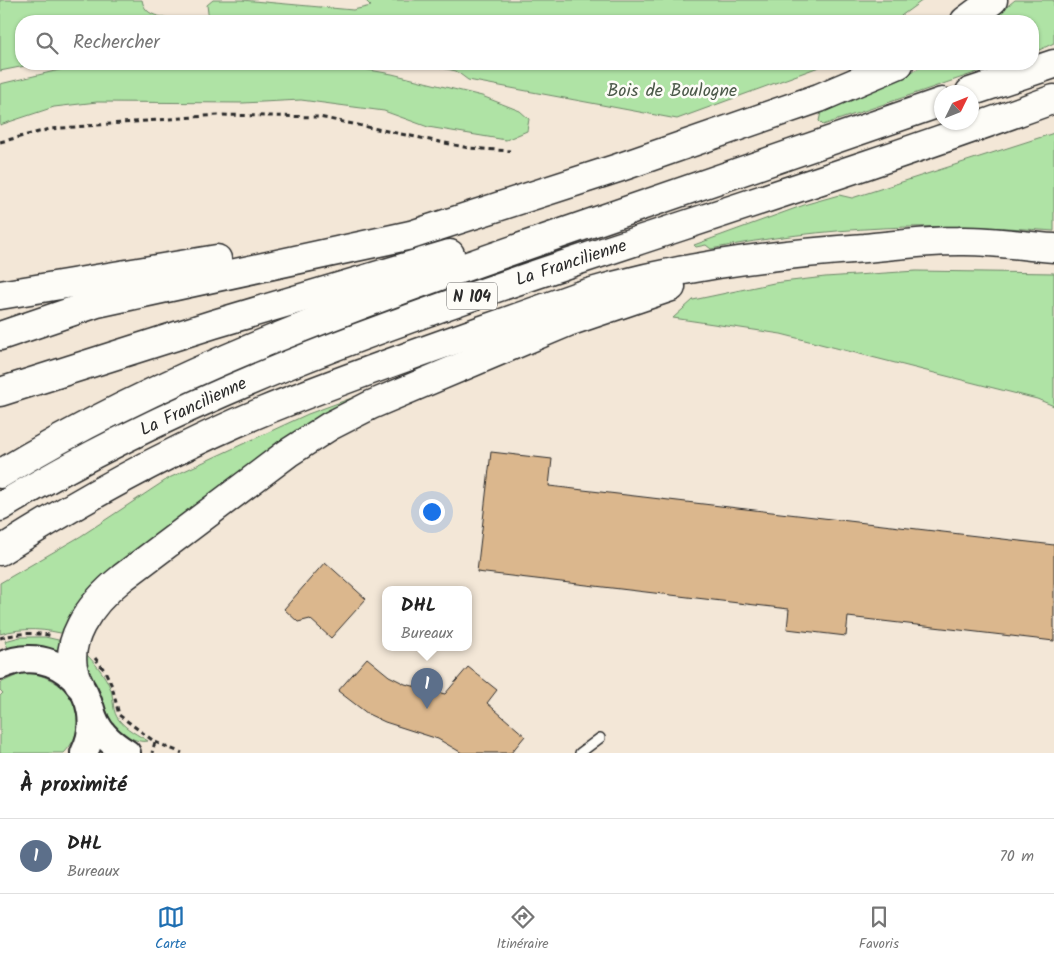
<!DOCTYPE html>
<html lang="fr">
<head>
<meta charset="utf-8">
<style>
	:root { --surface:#fff; --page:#f2f2f2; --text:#222; --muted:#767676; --line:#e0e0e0; --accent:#1f6fb2 }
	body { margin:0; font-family:Kalam,sans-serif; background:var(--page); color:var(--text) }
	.compass { position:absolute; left:934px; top:85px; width:45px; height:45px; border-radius:50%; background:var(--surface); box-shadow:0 1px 4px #0004; rotate:47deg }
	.you { position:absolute; left:431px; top:511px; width:18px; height:18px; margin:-12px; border:4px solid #fff; border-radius:50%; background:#1a73e8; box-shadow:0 0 0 8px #1a73e833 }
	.badge { display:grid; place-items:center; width:32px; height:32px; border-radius:50%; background:var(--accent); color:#fff; font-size:16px; font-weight:700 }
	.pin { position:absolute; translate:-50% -41px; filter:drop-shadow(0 1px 2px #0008) }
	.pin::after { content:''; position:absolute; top:26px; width:18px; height:15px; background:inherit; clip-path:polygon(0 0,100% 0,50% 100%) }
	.popup { position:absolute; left:382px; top:586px; width:90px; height:65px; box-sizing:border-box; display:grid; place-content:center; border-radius:10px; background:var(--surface); filter:drop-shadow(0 1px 4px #0005); font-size:16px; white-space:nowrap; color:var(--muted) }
	.popup b { font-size:19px; color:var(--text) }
	.popup::after { content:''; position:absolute; left:50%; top:100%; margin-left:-10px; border:10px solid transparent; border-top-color:var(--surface) }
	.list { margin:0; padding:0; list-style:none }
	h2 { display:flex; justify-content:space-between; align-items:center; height:65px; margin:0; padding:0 20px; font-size:21px }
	h2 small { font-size:16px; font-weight:400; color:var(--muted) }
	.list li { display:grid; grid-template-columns:32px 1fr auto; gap:15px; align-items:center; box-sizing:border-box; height:75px; padding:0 20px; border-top:1px solid var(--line) }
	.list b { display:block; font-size:19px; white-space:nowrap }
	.list p { margin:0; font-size:16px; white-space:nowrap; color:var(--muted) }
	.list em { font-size:16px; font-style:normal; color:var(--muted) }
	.icon { flex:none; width:28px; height:28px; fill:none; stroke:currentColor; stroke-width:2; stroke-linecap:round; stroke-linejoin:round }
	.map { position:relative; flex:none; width:1054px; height:753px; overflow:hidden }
	.search { position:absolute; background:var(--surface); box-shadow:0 1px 4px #0004; left:15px; right:15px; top:15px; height:55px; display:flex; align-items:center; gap:12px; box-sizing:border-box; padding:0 18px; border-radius:20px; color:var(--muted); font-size:19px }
	.sheet { height:140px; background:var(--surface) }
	nav { display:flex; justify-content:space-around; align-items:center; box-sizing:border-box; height:70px; border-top:1px solid var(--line); background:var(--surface); font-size:14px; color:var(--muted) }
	nav a { display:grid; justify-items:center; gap:2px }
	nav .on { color:var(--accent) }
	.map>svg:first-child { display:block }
</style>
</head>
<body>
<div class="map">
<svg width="1054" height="753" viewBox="0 0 1054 753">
	<rect width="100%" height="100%" fill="#f3e7d7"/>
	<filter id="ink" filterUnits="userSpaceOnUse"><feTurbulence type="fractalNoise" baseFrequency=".02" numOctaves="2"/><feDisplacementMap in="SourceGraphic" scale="10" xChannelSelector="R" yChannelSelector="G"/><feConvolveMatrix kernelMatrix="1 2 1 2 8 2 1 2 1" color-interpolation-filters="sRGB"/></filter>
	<g filter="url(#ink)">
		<g fill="#afe3a5" stroke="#6d8768">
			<path d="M0 0H142C146 23 175 15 192 21H21V64H35L0 71Z"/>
			<polygon points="213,0 242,0 353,10 371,6 365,0 923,0 894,21 209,21 207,5"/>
			<polygon points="1015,0 1054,0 1054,43 1033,53 1033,21 989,21"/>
			<polygon points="97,64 335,64 392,74 482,96 520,111 529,119 527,131 506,140 428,127 384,111 301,100 243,103 97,102 54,107 0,125 0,84 72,67"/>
			<polygon points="424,64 827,64 677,119 468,80 456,71"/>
			<polygon points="927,64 1001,64 823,125 819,121 821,112 886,85"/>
			<path d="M1054 133V231C940 222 824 226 711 249L706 245 696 247 694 245 807 204 839 195 852 198Z"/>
			<polygon points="916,271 1054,273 1054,406 1037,399 781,334 673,318 693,300 774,283 825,277"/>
			<path d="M390 384 69 635C46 629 23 627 0 634V583L81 536 169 478 308 414Z"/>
			<path d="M20 637H45L67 642 65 654C42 644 31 643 8 648L5 641Z"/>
			<path d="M83 651C95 663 105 674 111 690 114 700 112 712 119 720 126 729 138 735 148 741 143 742 138 741 133 739 109 731 108 711 99 691 92 677 86 667 83 651Z"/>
			<path d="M22 673C65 672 98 718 64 753H0V696L3 693 0 690V683Z"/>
		</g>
		<g fill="#dbb78d" stroke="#2b2b2b">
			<polygon points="491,452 552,459 549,486 1054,545 1054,641 848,617 846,636 787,629 789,609 477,572"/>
			<polygon points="325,562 366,599 331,638 310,619 298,622 284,609"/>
			<polygon points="367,658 389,676 405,684 445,694 468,667 497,690 487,703 525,736 511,753 462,753 438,739 385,722 368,714 338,691"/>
		</g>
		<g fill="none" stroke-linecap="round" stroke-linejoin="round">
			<g stroke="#2b2b2b" stroke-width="12">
				<polyline id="lane" points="580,753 600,738"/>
			</g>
			<g stroke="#2b2b2b" stroke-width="30">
				<g id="secondary">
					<path d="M0 666C57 639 112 697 84 753"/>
					<path d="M91 709C96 730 109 742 127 753"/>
				</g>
			</g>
			<g stroke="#2b2b2b" stroke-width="31">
				<g id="highway">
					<polyline points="965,21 993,0"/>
					<polyline points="970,92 1054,64"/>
					<polyline points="0,295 217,259"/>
					<polyline points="0,336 97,303 411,235 618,168 819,98 899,64"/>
					<polyline points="0,392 214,324 450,254"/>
					<path d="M0 474C169 371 355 305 542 240 675 194 808 148 942 102"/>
					<path d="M0 507C183 396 383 325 585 258 742 206 899 156 1054 99"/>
					<path d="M0 551C84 498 172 449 264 411 367 369 473 334 578 296 672 267 767 255 865 248 896 245 928 241 959 241 991 240 1023 246 1054 248"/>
					<path d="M79 684C57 645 92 602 122 578L288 453 330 426 371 405 568 322 671 287"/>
				</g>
			</g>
			<g stroke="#2b2b2b" stroke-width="3" stroke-dasharray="5 4" stroke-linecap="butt">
				<polyline points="0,142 50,129 218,115 319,117 469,148 510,151"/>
				<path d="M0 638C18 633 34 632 53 636"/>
				<polyline points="95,658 105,671 112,686 119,715 155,742 152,753"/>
				<polyline points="155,742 182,753"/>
			</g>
			<use href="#lane" stroke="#fdfcf7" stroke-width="9"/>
			<use href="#secondary" stroke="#fdfcf7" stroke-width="26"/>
			<use href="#highway" stroke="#fdfcf7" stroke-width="28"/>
		</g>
	</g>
	<g text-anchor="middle" stroke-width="5" stroke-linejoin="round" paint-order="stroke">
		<rect fill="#fdfcf7" stroke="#6a6a68" stroke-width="1" x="447" y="282.5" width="50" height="27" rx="4"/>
		<g font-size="16" font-weight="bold" fill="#2b2b2b">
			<text x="472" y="302">N 104</text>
		</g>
		<g font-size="18" fill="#4c594a" stroke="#fdfcf7">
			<text x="672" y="96">Bois de Boulogne</text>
		</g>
		<g font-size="18" fill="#2b2b2b" stroke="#fdfcf7">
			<text transform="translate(571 262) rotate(-18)" y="6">La Francilienne</text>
			<text transform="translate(193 406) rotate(-25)" y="6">La Francilienne</text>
		</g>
	</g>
</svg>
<svg class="compass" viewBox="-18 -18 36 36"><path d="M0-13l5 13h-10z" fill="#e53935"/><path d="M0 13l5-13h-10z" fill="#767676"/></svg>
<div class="you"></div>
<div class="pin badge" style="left:427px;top:709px;background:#5c6f8a">1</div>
<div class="popup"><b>DHL</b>Bureaux</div>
<div class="search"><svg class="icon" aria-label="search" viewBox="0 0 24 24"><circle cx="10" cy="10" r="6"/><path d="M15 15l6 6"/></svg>Rechercher</div>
</div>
<section class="sheet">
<h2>À proximité<small></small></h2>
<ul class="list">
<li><span class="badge" style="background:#5c6f8a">1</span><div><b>DHL</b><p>Bureaux</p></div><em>70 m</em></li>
</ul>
</section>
<nav>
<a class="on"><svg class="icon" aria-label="map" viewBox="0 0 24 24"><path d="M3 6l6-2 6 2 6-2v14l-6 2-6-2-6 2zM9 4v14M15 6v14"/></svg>Carte</a>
<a><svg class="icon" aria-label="directions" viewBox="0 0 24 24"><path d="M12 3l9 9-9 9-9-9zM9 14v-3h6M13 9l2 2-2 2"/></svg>Itinéraire</a>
<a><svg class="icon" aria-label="saved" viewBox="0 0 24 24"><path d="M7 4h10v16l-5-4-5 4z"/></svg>Favoris</a>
</nav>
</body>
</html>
